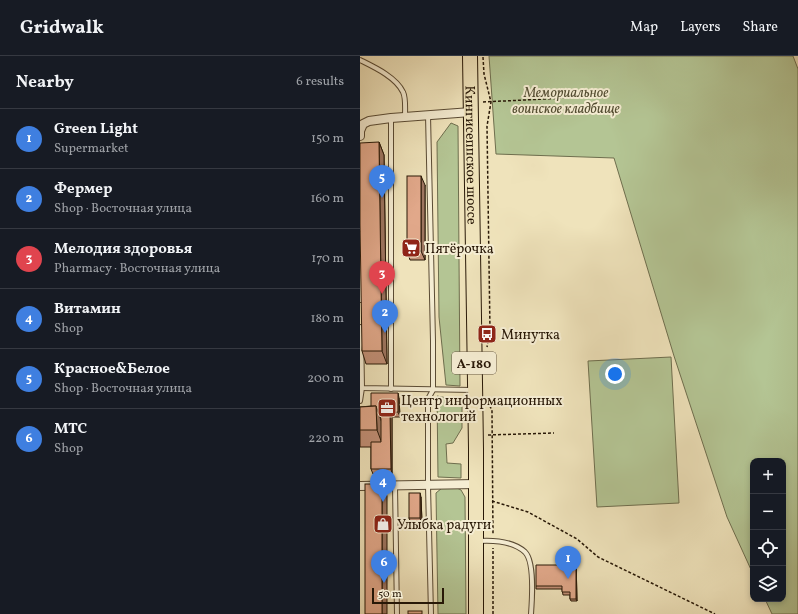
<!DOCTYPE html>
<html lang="en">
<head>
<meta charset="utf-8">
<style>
	:root { --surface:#171b24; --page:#242831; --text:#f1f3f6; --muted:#9ea1a6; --line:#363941; --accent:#2563eb }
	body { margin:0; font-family:Vollkorn,serif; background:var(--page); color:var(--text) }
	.controls { position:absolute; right:12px; bottom:12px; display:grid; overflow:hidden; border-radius:8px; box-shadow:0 2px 6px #0003 }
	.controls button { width:36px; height:36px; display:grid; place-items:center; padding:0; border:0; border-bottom:1px solid var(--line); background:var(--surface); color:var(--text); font:20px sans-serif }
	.scale { position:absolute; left:12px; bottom:10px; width:72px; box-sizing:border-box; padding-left:4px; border:2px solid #281807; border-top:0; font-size:11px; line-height:14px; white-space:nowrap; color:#281807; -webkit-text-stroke:3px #f5edd3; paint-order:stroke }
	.you { position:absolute; left:255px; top:318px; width:14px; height:14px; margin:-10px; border:3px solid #fff; border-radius:50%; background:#1a73e8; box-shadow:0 0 0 6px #1a73e833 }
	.badge { display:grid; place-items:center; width:26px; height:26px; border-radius:50%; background:var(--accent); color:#fff; font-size:13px; font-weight:700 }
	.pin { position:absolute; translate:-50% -33px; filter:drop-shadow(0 1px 2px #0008) }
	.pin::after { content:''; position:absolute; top:21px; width:14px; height:12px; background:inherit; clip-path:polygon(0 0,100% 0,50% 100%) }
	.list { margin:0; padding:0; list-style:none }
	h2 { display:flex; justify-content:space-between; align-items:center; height:52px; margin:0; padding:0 16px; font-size:17px }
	h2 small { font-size:13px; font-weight:400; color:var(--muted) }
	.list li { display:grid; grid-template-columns:26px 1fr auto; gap:12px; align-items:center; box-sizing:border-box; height:60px; padding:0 16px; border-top:1px solid var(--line) }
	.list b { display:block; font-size:15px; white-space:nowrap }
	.list p { margin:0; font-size:13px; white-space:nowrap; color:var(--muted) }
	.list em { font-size:13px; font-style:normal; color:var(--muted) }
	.icon { flex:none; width:22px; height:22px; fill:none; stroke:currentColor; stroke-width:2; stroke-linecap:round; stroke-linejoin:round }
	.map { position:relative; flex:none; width:438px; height:558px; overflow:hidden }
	header { display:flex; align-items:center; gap:24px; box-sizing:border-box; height:56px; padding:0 20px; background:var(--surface); border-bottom:1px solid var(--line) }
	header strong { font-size:19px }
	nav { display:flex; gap:22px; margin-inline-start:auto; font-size:14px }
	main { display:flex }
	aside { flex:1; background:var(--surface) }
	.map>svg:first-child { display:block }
</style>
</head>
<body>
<header>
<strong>Gridwalk</strong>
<nav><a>Map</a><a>Layers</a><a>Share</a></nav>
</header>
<main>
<aside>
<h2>Nearby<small>6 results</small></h2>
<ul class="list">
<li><span class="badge" style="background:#3f7fe0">1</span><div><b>Green Light</b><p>Supermarket</p></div><em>150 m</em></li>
<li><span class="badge" style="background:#3f7fe0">2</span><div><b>Фермер</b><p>Shop · Восточная улица</p></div><em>160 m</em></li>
<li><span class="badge" style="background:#e0444e">3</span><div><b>Мелодия здоровья</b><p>Pharmacy · Восточная улица</p></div><em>170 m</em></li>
<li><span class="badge" style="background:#3f7fe0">4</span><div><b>Витамин</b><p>Shop</p></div><em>180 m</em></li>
<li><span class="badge" style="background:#3f7fe0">5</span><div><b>Красное&amp;Белое</b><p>Shop · Восточная улица</p></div><em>200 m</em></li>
<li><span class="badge" style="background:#3f7fe0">6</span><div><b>МТС</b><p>Shop</p></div><em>220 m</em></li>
</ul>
</aside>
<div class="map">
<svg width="438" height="558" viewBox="0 0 438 558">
	<rect width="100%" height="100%" fill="#efe3bb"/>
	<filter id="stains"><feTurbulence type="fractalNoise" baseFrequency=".005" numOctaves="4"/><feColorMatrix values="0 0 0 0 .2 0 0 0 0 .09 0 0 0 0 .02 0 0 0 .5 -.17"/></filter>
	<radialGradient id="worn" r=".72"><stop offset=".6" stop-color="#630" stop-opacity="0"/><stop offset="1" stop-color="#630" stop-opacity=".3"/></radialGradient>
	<g fill="#b4c594" stroke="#6e6e4e">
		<polygon points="129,0 433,0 438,13 438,558 412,558 405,543 423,543 423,405 393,405 393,518 367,461 314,300 254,102 136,98"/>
		<polygon points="91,67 98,70 100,330 86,329 79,261 77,86"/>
		<polygon points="311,301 319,447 237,451 228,305"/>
		<polygon points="77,340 102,345 102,372 93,387 86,388 87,407 101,408 101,422 78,421"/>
		<polygon points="95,431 101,434 105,441 106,558 78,558 76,437 82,432"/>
	</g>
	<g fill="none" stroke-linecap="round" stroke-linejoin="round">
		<g stroke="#5a4b34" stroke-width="6">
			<g id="service">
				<path d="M0 4C14 11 36 21 43 36 46 42 45 53 45 61"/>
				<polyline points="68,59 73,285 73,334 68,343 68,430 71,558"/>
				<polyline points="1,271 2,332 112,334"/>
				<polyline points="31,333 31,62"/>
				<polyline points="0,345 2,332"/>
				<polyline points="35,430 37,558"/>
				<path d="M118 485C134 484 153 485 165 496 175 506 172 544 171 558"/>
			</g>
		</g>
		<g stroke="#5a4b34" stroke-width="10">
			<g id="minor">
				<polyline points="0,80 0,75 3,68 9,65 31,62 111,56"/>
				<polyline points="0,180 1,242"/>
				<polyline points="0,430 116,428"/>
			</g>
		</g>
		<g stroke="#281807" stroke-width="16">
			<g id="trunk">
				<path id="s1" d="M110 0 116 392V558"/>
			</g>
		</g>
		<g stroke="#281807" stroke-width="1.5" stroke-dasharray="3 2" stroke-linecap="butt">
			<polyline points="123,1 124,18 131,46 127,70 130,275 127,291"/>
			<polyline points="123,46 205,42"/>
			<polyline points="128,345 132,355 133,478"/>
			<polyline points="128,379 194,377"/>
			<polyline points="132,445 168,456 217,483 238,501 355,558"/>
			<polyline points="133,558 133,492"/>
		</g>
		<use href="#service" stroke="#f5edd3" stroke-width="4"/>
		<use href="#minor" stroke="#f5edd3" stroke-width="8"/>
		<use href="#trunk" stroke="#efe3bb" stroke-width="14"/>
	</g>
	<g fill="#c29077" stroke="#281807">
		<polygon points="19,86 24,99 27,308 6,308 2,295"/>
		<polygon points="65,129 65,204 50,204 47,195"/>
		<polygon points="39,342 40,361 32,361 32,418 13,418 11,413 11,391 0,391 0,351 11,350"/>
		<polygon points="61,441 62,467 51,467 49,462"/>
		<polygon points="216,502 217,545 211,545 210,543 210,539 203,539 202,533 176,533 176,530 203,509"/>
	</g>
	<g fill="#9e7661" stroke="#281807">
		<polygon points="19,86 24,99 27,308 22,295"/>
		<polygon points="61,120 65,129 65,204 61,195"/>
		<polygon points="38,337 39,342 40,361 38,356"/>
		<polygon points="16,350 22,367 23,390 17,374"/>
		<polygon points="30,357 32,361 32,418 31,413"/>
		<polygon points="22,428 27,440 27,558 22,558"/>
		<polygon points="60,437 61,441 62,467 60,462"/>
		<polygon points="216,500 216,502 217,545 216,543"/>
	</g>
	<g fill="#e1a88a" stroke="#281807">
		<polygon points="19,86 22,295 2,295 0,168 0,87"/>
		<rect x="47" y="120" width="14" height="75"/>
		<polygon points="11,337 38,337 38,356 30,357 31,413 11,413 11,386 21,386 21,363 16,350 11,350"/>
		<polygon points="16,350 17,374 0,374 0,351"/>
		<rect x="5" y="428" width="17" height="130"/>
		<rect x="49" y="437" width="11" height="25"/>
		<polygon points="203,500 216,500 216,543 210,543 210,536 202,536 202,530 176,530 176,509 203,509"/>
		<rect x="48" y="555" width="14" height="3"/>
	</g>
	<defs>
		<g id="supermarket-square" transform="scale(1)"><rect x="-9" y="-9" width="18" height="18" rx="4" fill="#8f2418" stroke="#f5edd3"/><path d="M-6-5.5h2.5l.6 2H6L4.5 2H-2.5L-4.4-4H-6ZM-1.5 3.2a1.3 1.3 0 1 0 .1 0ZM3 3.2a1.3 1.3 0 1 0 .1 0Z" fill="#fff"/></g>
		<g id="bus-square" transform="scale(1)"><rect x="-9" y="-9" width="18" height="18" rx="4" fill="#8f2418" stroke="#f5edd3"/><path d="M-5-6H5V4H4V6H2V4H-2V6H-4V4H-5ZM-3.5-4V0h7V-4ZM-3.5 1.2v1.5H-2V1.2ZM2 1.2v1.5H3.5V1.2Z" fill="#fff"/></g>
		<g id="office-square" transform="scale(1)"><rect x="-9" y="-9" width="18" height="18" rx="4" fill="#8f2418" stroke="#f5edd3"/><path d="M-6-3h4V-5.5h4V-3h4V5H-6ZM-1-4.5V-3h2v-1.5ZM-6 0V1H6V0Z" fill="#fff"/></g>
		<g id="shop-square" transform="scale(1)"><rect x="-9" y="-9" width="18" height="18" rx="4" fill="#8f2418" stroke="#f5edd3"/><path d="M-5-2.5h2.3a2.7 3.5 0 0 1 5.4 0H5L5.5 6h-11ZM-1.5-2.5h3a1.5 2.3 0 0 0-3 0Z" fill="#fff"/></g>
	</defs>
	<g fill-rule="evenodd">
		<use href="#supermarket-square" x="51" y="192"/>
		<use href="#bus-square" x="127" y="278"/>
		<use href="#office-square" x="27" y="352"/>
		<use href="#shop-square" x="23" y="468"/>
	</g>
	<g text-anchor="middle" stroke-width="4" stroke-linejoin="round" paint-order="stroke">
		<rect fill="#f5edd3" stroke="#665844" stroke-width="1" x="92" y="296" width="44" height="22" rx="3"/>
		<g font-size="13" font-weight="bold" fill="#281807">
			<text x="114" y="312">А-180</text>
		</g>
		<g font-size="14" font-style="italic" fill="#524c31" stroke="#f5edd3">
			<text x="206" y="41">Мемориальное<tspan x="206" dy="16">воинское кладбище</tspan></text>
		</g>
		<g font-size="14" fill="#281807" stroke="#f5edd3">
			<text dy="5" stroke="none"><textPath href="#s1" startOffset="99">Кингисеппское шоссе</textPath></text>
		</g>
		<g font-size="14" fill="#281807" stroke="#f5edd3" text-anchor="start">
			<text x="65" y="197">Пятёрочка</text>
			<text x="141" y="283">Минутка</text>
			<text x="41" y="349">Центр информационных<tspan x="41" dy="16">технологий</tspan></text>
			<text x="37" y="473">Улыбка радуги</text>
		</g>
	</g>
	<rect width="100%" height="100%" filter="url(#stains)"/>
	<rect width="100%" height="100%" fill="url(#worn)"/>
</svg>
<div class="controls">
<button>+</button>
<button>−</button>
<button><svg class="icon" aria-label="locate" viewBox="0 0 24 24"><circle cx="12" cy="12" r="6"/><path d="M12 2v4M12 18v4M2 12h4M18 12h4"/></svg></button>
<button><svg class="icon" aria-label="layers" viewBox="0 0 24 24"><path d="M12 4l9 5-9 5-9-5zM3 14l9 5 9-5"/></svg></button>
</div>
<div class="scale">50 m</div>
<div class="you"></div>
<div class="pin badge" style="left:208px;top:523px;background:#3f7fe0">1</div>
<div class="pin badge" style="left:25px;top:277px;background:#3f7fe0">2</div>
<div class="pin badge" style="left:22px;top:238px;background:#e0444e">3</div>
<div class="pin badge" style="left:23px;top:446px;background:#3f7fe0">4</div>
<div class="pin badge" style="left:22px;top:142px;background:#3f7fe0">5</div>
<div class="pin badge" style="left:24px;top:527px;background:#3f7fe0">6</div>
</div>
</main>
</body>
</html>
